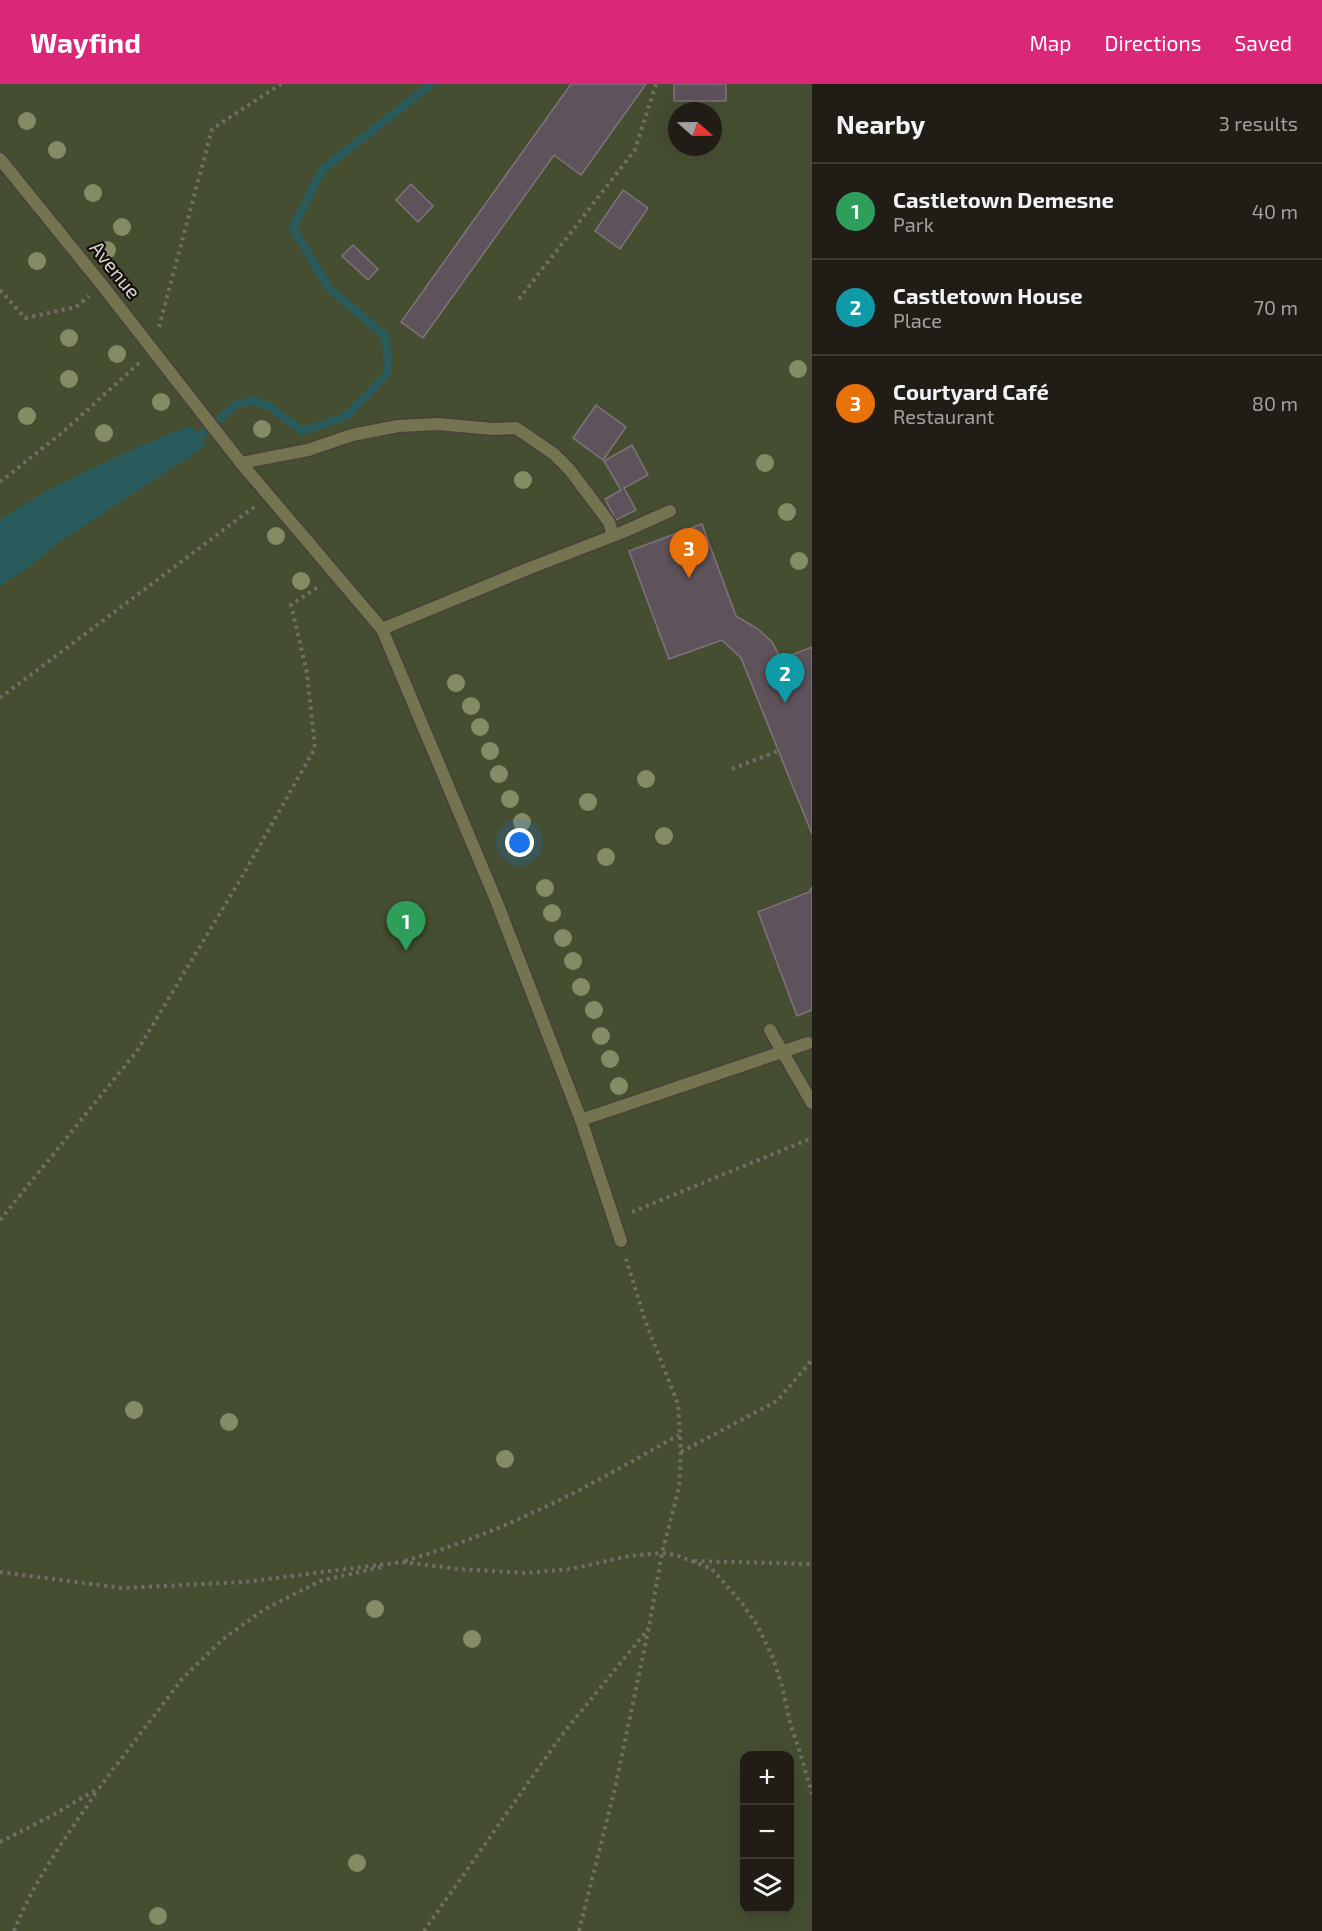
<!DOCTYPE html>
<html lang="en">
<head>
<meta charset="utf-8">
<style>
	:root { --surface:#221c16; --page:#2a251f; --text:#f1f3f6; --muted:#a2a1a1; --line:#3f3a35; --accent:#db2777 }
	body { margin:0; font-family:"Exo 2",sans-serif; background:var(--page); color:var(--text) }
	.controls { position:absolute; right:18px; bottom:18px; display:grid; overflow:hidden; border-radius:12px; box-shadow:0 6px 24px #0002 }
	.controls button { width:54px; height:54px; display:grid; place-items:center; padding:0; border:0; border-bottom:2px solid var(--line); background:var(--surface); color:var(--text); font:30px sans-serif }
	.compass { position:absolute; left:668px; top:18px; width:54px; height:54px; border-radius:50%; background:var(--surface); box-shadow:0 6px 24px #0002; rotate:110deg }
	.you { position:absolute; left:520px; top:759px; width:21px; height:21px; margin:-15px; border:4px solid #fff; border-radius:50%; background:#1a73e8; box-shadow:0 0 0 9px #1a73e833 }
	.badge { display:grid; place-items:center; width:39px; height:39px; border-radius:50%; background:var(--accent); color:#fff; font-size:20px; font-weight:700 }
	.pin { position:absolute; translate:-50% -50px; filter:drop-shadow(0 2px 3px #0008) }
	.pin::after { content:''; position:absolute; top:32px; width:21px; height:18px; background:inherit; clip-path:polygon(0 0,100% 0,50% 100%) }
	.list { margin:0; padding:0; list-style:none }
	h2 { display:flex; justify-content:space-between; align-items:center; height:78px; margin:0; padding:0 24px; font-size:26px }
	h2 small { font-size:20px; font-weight:400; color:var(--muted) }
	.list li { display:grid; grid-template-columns:39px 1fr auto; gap:18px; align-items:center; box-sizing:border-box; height:96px; padding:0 24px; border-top:2px solid var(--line) }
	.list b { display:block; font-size:22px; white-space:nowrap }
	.list p { margin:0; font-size:20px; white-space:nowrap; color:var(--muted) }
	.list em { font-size:20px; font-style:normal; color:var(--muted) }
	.icon { flex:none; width:33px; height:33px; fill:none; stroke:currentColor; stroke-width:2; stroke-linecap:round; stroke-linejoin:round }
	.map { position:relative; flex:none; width:812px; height:1847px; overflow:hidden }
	header { display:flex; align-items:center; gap:36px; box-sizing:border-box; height:84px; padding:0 30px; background:var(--accent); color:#fff }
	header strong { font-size:28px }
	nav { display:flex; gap:33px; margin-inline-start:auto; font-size:21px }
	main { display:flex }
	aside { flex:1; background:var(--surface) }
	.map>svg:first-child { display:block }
</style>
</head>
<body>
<header>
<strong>Wayfind</strong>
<nav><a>Map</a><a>Directions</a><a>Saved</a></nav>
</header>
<main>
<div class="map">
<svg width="812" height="1847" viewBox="0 0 812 1847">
	<rect width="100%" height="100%" fill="#2d251d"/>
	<path fill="#454e31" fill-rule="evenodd" d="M0 0H812V1847H0ZM677 27H713V63H677ZM744 1672H790V1824H744Z"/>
	<path fill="#295b5d" d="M192 342 206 362 61 457 26 485 0 502V436C37 410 78 391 119 372 143 361 166 350 192 342Z"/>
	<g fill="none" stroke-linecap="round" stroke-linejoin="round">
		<polyline stroke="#295b5d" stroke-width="8" points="193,359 235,321 252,316 269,322 302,347 345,333 388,289 386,253 329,204 293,144 322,86 431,0"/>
	</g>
	<g fill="#5f535b" stroke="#80737b" stroke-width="1.5">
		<polygon points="571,0 646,0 581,91 554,71 423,254 401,238"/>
		<rect x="674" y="0" width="52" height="17"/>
		<polygon points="411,100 433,122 418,138 396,116"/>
		<polygon points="623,106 648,124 620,165 595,147"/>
		<polygon points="353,161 378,185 368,196 342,172"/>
		<polygon points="596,321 626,343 603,376 573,354"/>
		<polygon points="632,361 648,391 624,404 636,426 616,436 605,415 621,406 604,377"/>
		<polygon points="702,440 736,532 758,545 772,558 781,575 812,563 812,750 741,574 722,556 669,575 629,467"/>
		<polygon points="812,803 812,926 797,932 758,828 809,808"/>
	</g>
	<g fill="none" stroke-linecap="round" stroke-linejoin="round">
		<g stroke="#484139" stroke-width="15">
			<g id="lane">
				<polyline points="241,379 382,545 496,816 581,1036 621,1157"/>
				<polyline points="241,379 308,366 352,351 398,342 438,340 493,345 516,344 554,370 569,385 609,438 613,451"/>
				<polyline points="382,545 530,484 623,448 670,427"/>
				<polyline points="770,946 812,1019"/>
				<polyline points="581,1036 782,968"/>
			</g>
		</g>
		<g stroke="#484139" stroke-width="15">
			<g id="street">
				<polyline points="0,75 102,201 241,379"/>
				<polyline points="782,968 808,959"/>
			</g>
		</g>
		<g stroke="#756e67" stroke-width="4" stroke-dasharray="3 4.5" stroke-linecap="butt">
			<polyline points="0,206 25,234 76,223 89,212"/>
			<polyline points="519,215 635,66 656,0"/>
			<polyline points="159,243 212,45 281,0"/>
			<polyline points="0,398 63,348 139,279"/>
			<polyline points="0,614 254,423"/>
			<polyline points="732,685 778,667"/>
			<polyline points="632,1128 812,1054"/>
			<polyline points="0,1136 137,967 243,791 315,664 307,589 291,521 321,501"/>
			<polyline points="681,1368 777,1317 812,1276"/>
			<path d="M405 1477C444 1465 484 1451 521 1434 576 1410 627 1380 679 1351"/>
			<polyline points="694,1477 812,1480"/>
			<polyline points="0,1488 122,1504 244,1498 402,1478 458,1485 526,1489 571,1485 629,1472 662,1469 676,1471 712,1485 741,1518 757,1541 773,1574 782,1602 790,1638 801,1672 812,1710"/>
			<polyline points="0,1758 53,1731 99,1704 182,1595 223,1555 265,1525 320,1497 381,1483"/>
			<path d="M14 1847C34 1796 67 1752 97 1707"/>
			<polyline points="424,1847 561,1652 649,1544"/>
			<polyline points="579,1847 615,1704 649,1543 662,1469 679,1404 681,1368 678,1320 646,1239 626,1175"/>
		</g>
		<use href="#lane" stroke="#757451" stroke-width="12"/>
		<use href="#street" stroke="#757451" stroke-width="12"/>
	</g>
	<g fill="#848c66">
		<circle cx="27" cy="37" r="9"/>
		<circle cx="57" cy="66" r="9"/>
		<circle cx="93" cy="109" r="9"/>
		<circle cx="122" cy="143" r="9"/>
		<circle cx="107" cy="166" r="9"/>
		<circle cx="37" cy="177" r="9"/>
		<circle cx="69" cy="254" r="9"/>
		<circle cx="117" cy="270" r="9"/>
		<circle cx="798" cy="285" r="9"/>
		<circle cx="69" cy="295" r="9"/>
		<circle cx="161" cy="318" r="9"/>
		<circle cx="27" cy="332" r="9"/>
		<circle cx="262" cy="345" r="9"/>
		<circle cx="104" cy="349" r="9"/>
		<circle cx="765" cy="379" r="9"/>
		<circle cx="523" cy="396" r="9"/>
		<circle cx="787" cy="428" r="9"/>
		<circle cx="276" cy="452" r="9"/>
		<circle cx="799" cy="477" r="9"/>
		<circle cx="301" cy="497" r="9"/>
		<circle cx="456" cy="599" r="9"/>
		<circle cx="471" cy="622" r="9"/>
		<circle cx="480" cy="643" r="9"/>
		<circle cx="490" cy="667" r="9"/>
		<circle cx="499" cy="690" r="9"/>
		<circle cx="646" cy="695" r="9"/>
		<circle cx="510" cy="715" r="9"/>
		<circle cx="588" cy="718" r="9"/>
		<circle cx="522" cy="738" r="9"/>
		<circle cx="664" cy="752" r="9"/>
		<circle cx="606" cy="773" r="9"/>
		<circle cx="545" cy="804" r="9"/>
		<circle cx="552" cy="829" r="9"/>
		<circle cx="563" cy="854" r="9"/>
		<circle cx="573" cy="877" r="9"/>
		<circle cx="581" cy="903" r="9"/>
		<circle cx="594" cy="926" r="9"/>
		<circle cx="601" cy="952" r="9"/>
		<circle cx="610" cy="975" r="9"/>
		<circle cx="619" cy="1002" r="9"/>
		<circle cx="134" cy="1326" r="9"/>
		<circle cx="229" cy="1338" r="9"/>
		<circle cx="505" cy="1375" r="9"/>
		<circle cx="375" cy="1525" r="9"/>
		<circle cx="472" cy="1555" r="9"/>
		<circle cx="357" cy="1779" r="9"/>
		<circle cx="158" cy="1832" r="9"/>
	</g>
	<g text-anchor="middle" stroke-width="4.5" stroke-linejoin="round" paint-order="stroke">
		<g font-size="20" fill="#d8d2cd" stroke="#130f0c">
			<text transform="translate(115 186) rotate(51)" y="7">Avenue</text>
		</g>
	</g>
</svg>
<div class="controls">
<button>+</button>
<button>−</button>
<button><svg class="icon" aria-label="layers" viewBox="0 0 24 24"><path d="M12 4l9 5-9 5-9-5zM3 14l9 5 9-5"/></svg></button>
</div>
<svg class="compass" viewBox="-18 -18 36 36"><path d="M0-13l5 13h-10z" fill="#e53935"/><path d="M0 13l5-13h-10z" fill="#a2a1a1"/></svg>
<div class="you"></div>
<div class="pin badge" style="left:406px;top:867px;background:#2e9e5b">1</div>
<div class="pin badge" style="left:785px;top:619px;background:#0f9aa8">2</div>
<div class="pin badge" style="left:689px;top:494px;background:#e8710a">3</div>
</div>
<aside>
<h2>Nearby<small>3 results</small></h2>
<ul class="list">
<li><span class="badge" style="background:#2e9e5b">1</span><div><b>Castletown Demesne</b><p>Park</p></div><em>40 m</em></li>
<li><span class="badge" style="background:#0f9aa8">2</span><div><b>Castletown House</b><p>Place</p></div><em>70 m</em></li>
<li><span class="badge" style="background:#e8710a">3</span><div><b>Courtyard Café</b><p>Restaurant</p></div><em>80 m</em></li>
</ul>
</aside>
</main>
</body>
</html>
